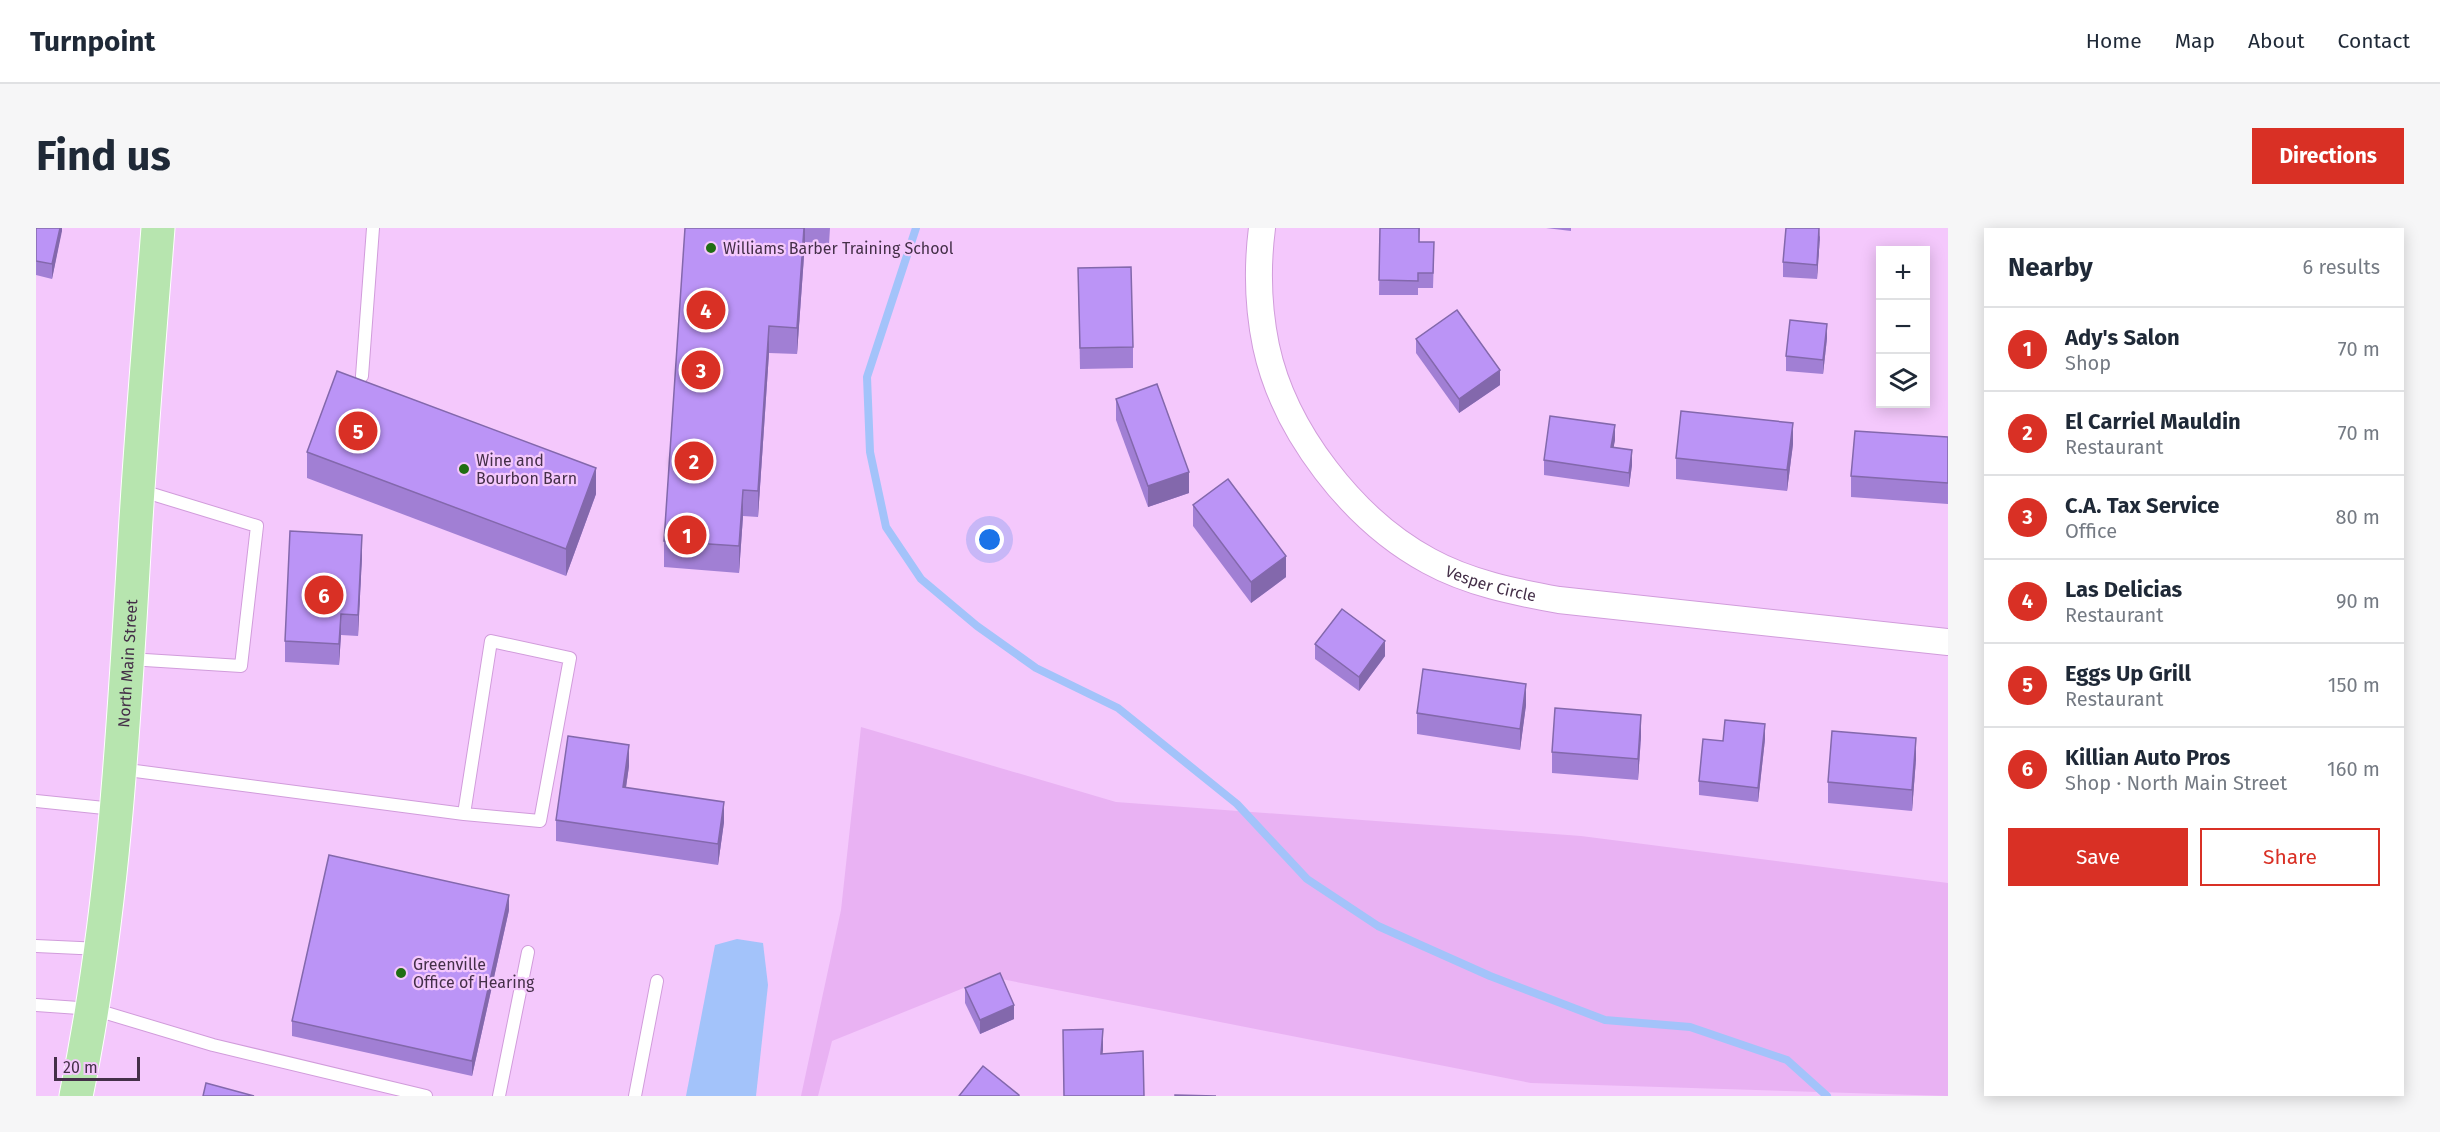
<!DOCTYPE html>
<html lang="en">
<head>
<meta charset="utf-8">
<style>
	:root { --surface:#fff; --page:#f6f6f7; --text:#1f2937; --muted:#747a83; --line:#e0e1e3; --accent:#d93025 }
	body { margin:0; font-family:"Fira Sans",sans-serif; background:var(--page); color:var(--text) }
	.controls { position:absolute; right:18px; top:18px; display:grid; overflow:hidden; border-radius:0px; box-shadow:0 3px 15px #0003 }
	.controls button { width:54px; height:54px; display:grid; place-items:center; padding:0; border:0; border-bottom:2px solid var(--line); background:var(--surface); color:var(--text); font:30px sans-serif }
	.scale { position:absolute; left:18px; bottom:15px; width:86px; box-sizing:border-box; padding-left:6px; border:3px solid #442f48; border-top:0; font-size:16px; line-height:21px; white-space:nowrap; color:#442f48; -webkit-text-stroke:4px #f4c8fc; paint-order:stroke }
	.you { position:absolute; left:954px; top:312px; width:21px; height:21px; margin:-15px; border:4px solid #fff; border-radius:50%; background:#1a73e8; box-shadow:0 0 0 9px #1a73e833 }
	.badge { display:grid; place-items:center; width:39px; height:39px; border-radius:50%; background:var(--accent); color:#fff; font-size:20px; font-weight:700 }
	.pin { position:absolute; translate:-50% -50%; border:3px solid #fff; box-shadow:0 2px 6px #0006 }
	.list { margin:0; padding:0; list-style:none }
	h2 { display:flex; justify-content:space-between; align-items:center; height:78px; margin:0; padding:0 24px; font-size:26px }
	h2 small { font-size:20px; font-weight:400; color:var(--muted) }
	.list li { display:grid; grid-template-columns:39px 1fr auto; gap:18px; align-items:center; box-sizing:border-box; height:84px; padding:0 24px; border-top:2px solid var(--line) }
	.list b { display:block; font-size:22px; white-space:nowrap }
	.list p { margin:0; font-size:20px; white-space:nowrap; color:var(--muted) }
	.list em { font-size:20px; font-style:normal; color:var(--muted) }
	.actions { display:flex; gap:12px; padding:18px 24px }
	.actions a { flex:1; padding:14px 0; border:2px solid var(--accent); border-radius:0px; text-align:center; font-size:21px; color:var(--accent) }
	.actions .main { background:var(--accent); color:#fff }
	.icon { flex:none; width:33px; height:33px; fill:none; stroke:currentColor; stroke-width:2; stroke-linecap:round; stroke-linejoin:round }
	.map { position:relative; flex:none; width:1912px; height:868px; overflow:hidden; border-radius:0px }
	header { display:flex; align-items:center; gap:36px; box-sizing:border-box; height:84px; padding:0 30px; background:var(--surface); border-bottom:2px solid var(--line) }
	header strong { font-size:28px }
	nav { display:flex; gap:33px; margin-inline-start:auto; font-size:21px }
	.intro { display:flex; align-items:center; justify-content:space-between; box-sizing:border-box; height:144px; padding:0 36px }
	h1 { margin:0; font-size:42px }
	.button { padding:15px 27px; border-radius:0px; background:var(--accent); color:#fff; font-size:21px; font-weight:700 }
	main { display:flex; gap:36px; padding:0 36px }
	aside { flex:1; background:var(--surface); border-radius:0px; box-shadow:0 3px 15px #0003 }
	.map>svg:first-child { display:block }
</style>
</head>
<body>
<header>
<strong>Turnpoint</strong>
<nav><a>Home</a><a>Map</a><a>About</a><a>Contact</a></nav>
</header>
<div class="intro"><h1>Find us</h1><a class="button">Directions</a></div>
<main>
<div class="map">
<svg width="1912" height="868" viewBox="0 0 1912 868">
	<rect width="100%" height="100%" fill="#f4c8fc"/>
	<polygon fill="#e9b2f3" points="825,499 1080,574 1545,608 1912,655 1912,868 1495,855 955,749 796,813 782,868 765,868 805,682"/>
	<polygon fill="#a3c3fa" points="701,711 727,715 732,757 720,868 650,868 679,717"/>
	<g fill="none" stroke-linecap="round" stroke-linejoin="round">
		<polyline stroke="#a3c3fa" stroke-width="8" points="880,0 831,149 834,224 850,299 885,351 941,398 1000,440 1082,480 1201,576 1271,651 1342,698 1454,748 1569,792 1654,799 1751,832 1791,868"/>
		<g stroke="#d19cdb" stroke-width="14">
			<g id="lane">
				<polyline points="326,148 337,0"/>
				<polyline points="93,431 205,438 221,298 103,262"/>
				<polyline points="84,541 428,586 504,593 534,430 455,413 428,586"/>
				<polyline points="0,573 78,581"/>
				<polyline points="0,718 65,721"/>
				<polyline points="0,777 57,781 177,817 390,868"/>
				<polyline points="463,868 492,724"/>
				<polyline points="599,868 621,753"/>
			</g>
		</g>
		<g stroke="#d19cdb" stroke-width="28">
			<g id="street">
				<path id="s1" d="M1226 0C1221 39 1222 79 1230 118 1248 203 1317 292 1393 333 1433 355 1479 364 1523 372L1912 414"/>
			</g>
		</g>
		<g stroke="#fff" stroke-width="35">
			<g id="primary">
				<path id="s2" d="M40 868C78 684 88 495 99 308 105 205 114 103 122 0"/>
			</g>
		</g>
		<use href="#lane" stroke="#fff" stroke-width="12"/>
		<use href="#street" stroke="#fff" stroke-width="26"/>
		<use href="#primary" stroke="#b7e5af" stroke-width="33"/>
	</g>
	<g fill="#a17fd4">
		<polygon points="0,0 26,0 16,51 0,47"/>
		<polygon points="649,0 794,0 793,16 769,14 761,126 733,125 722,289 707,288 703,345 628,339 628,313"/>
		<polygon points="1344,0 1384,0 1383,14 1398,29 1397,60 1382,60 1382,67 1343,67"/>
		<polygon points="1510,0 1535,0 1535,3"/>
		<polygon points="1784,8 1781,51 1747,49 1747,34"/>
		<polygon points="1042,40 1097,119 1097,140 1044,141"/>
		<polygon points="1791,110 1787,146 1750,143 1750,128"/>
		<polygon points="1380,111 1464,157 1423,185 1380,125"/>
		<polygon points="1080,171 1153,265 1112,279 1080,192"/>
		<polygon points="1912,209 1912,276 1815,269 1815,248"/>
		<polygon points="1579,212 1577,220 1596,237 1593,259 1508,247 1508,232"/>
		<polygon points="1757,216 1751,263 1640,251 1640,230"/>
		<polygon points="271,224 560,266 530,348 271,250"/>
		<polygon points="1157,277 1250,349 1215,375 1157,298"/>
		<polygon points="326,328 322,408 305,407 303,437 249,434 249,413"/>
		<polygon points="1279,416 1349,428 1323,463 1279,431"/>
		<polygon points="1490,477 1484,522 1381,506 1381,485"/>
		<polygon points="1605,508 1602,552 1516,545 1516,524"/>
		<polygon points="1729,511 1722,574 1663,567 1663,553 1687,513"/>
		<polygon points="1880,531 1876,583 1792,575 1792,554"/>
		<polygon points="593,538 590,559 688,594 682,637 520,613 520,592"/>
		<polygon points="473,682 436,848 256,808 256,793"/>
		<polygon points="929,760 978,791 944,806 929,775"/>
	</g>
	<g fill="#8368ac">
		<polygon points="24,0 26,0 26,3 16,51 16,36"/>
		<polygon points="768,0 769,0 769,14 761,126 761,100"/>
		<polygon points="1784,0 1784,8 1781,51 1781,37"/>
		<polygon points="1791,96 1791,110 1787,146 1787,132"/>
		<polygon points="733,98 733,125 722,289 722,263"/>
		<polygon points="1464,142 1464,157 1423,185 1423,171"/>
		<polygon points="1757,195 1757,216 1751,263 1751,242"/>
		<polygon points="1579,197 1579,212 1575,234 1575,219"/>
		<polygon points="1596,222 1596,237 1593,259 1593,245"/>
		<polygon points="560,240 560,266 530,348 530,321"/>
		<polygon points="1153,244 1153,265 1112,279 1112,258"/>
		<polygon points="707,262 707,288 703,345 703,318"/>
		<polygon points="326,307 326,328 322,408 322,387"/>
		<polygon points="1250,328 1250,349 1215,375 1215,354"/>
		<polygon points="305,386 305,407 303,437 303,416"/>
		<polygon points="1349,413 1349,428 1323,463 1323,449"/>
		<polygon points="1490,456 1490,477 1484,522 1484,501"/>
		<polygon points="1605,487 1605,508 1602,552 1602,531"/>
		<polygon points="1729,496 1729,511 1722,574 1722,560"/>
		<polygon points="1880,510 1880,531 1876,583 1876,562"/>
		<polygon points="593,517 593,538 587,580 587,559"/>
		<polygon points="688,574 688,594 682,637 682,616"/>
		<polygon points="473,667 473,682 436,848 436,833"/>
		<polygon points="978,777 978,791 944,806 944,792"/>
		<polygon points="1067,801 1067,822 1065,847 1065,826"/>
	</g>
	<g fill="#bb94f6" stroke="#8368ac" stroke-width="1.5">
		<polygon points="0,0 24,0 16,36 0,33"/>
		<polygon points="649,0 768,0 761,100 733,98 722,263 707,262 703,318 628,313"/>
		<polygon points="1344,0 1383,0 1383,14 1398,14 1397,45 1382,45 1382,53 1343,52"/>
		<polygon points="1750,0 1783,0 1781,37 1747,34"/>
		<polygon points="1095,39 1097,119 1044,120 1042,40"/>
		<polygon points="1421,82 1464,142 1423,171 1380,111"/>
		<polygon points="1754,92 1791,96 1787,132 1750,128"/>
		<polygon points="301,143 560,240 530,321 271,224"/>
		<polygon points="1121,156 1153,244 1112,258 1080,171"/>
		<polygon points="1645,183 1757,195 1751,242 1640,230"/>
		<polygon points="1514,188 1579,197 1575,219 1596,222 1593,245 1508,232"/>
		<polygon points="1819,203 1912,209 1912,255 1815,248"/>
		<polygon points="1192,251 1250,328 1215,354 1157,277"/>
		<polygon points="254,303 326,307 322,387 305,386 303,416 249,413"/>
		<polygon points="1306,381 1349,413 1323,449 1279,416"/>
		<polygon points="1387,441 1490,456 1484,501 1381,485"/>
		<polygon points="1519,480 1605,487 1602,531 1516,524"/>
		<polygon points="1689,492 1729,496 1722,560 1663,553 1667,511 1687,513"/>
		<polygon points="1796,503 1880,510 1876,562 1792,554"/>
		<polygon points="532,508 593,517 587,559 688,574 682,616 520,592"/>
		<polygon points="293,627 473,667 436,833 256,793"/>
		<polygon points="964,745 978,777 944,792 929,760"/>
		<polygon points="1067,801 1065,826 1107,823 1108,868 1028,868 1027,802"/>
		<polygon points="947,838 983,867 983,868 923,868"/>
		<polygon points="170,855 218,868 167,868"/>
		<polygon points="1139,867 1180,868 1139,868"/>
	</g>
	<g fill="#206e12" stroke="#f4c8fc" stroke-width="2">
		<circle cx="675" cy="20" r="6"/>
		<circle cx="428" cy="241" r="6"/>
		<circle cx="365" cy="745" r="6"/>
	</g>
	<g text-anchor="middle" stroke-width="4.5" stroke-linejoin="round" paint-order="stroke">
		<g font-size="16" fill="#442f48" stroke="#f4c8fc" text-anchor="start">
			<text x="687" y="26">Williams Barber Training School</text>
			<text x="440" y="238">Wine and<tspan x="440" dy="18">Bourbon Barn</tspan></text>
			<text x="377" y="742">Greenville<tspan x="377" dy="18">Office of Hearing</tspan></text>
		</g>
		<g font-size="16" fill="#442f48" stroke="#f4c8fc">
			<text dy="6" stroke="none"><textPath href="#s1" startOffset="462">Vesper Circle</textPath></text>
			<text dy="6" stroke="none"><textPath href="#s2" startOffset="436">North Main Street</textPath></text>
		</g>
	</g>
</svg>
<div class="controls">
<button>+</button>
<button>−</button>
<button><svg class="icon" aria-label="layers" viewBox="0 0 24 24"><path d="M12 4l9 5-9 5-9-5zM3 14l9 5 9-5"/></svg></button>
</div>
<div class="scale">20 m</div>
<div class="you"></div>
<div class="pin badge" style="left:651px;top:307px">1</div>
<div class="pin badge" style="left:658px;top:233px">2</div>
<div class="pin badge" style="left:665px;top:142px">3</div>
<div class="pin badge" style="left:670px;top:82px">4</div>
<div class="pin badge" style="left:322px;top:203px">5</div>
<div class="pin badge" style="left:288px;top:367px">6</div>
</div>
<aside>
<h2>Nearby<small>6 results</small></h2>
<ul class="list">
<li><span class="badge">1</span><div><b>Ady's Salon</b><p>Shop</p></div><em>70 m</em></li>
<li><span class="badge">2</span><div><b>El Carriel Mauldin</b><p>Restaurant</p></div><em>70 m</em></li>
<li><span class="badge">3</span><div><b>C.A. Tax Service</b><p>Office</p></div><em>80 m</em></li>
<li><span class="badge">4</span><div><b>Las Delicias</b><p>Restaurant</p></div><em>90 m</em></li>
<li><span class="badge">5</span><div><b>Eggs Up Grill</b><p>Restaurant</p></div><em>150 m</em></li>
<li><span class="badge">6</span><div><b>Killian Auto Pros</b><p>Shop · North Main Street</p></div><em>160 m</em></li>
</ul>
<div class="actions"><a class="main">Save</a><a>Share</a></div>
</aside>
</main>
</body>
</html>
